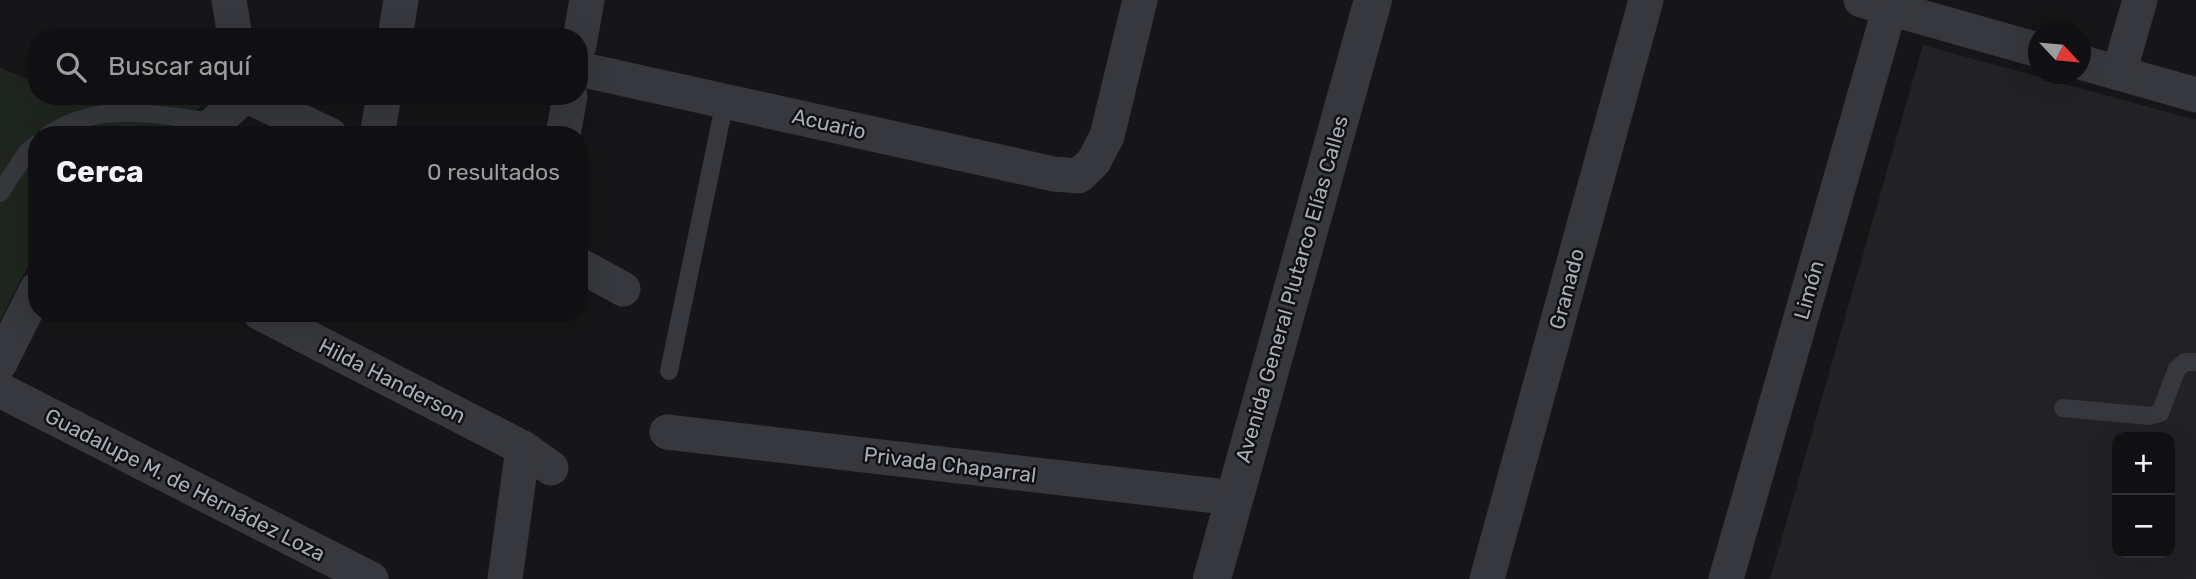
<!DOCTYPE html>
<html lang="es">
<head>
<meta charset="utf-8">
<style>
	:root { --surface:#101012; --page:#19191b; --text:#f1f3f6; --muted:#9c9d9f; --line:#303032 }
	body { margin:0; font-family:Rubik,sans-serif; background:var(--page); color:var(--text) }
	.controls { position:absolute; right:21px; bottom:21px; display:grid; overflow:hidden; border-radius:14px; box-shadow:0 7px 28px #0002 }
	.controls button { width:63px; height:63px; display:grid; place-items:center; padding:0; border:0; border-bottom:2px solid var(--line); background:var(--surface); color:var(--text); font:35px sans-serif }
	.compass { position:absolute; left:2028px; top:21px; width:63px; height:63px; border-radius:50%; background:var(--surface); box-shadow:0 7px 28px #0002; rotate:116deg }
	.list { margin:0; padding:0; list-style:none }
	h2 { display:flex; justify-content:space-between; align-items:center; height:91px; margin:0; padding:0 28px; font-size:30px }
	h2 small { font-size:23px; font-weight:400; color:var(--muted) }
	.icon { flex:none; width:38px; height:38px; fill:none; stroke:currentColor; stroke-width:2; stroke-linecap:round; stroke-linejoin:round }
	.map { position:relative; flex:none; width:2196px; height:579px; overflow:hidden }
	.search { position:absolute; background:var(--surface); box-shadow:0 7px 28px #0002; left:28px; top:28px; width:560px; height:77px; display:flex; align-items:center; gap:18px; box-sizing:border-box; padding:0 24px; border-radius:28px; color:var(--muted); font-size:26px }
	.panel { position:absolute; background:var(--surface); box-shadow:0 7px 28px #0002; left:28px; top:126px; width:560px; height:196px; border-radius:28px }
	.map>svg:first-child { display:block }
</style>
</head>
<body>
<div class="map">
<svg width="2196" height="579" viewBox="0 0 2196 579">
	<rect width="100%" height="100%" fill="#161618"/>
	<path fill="#222225" fill-rule="evenodd" d="M1923 45 2196 120V579H1770ZM2117 437H2170V553H2117Z"/>
	<polygon fill="#1e261f" points="0,67 37,84 37,96 212,96 169,135 37,135 37,253 32,258 0,321"/>
	<g fill="none" stroke-linecap="round" stroke-linejoin="round">
		<g stroke="#37383d" stroke-width="18">
			<path d="M48 135C99 100 156 115 214 122"/>
			<polyline points="0,193 27,152 37,144"/>
			<polyline points="669,371 725,101"/>
			<polyline points="2063,408 2150,416 2160,413 2177,369 2185,362 2196,362"/>
		</g>
		<g stroke="#37383d" stroke-width="35">
			<polyline points="229,0 235,37"/>
			<polyline points="1861,0 2038,50"/>
			<polyline points="395,37 401,0"/>
			<polyline points="579,45 587,0"/>
			<polyline points="2080,62 2196,95"/>
			<polyline points="579,69 1054,174 1079,176 1094,161 1107,136 1140,0"/>
			<polyline points="2119,73 2140,0"/>
			<polyline points="247,96 330,135"/>
			<polyline points="202,135 244,96"/>
			<polyline points="377,135 384,96"/>
			<polyline points="563,135 570,96"/>
			<polyline points="579,265 623,289"/>
			<polyline points="260,313 523,448 551,468"/>
			<polyline points="0,363 37,289"/>
			<polyline points="0,390 371,579"/>
			<polyline points="667,432 1234,498"/>
			<polyline points="505,579 523,448"/>
			<polyline points="1487,579 1646,0"/>
			<polyline points="1726,579 1892,0"/>
		</g>
		<polyline stroke="#37383d" stroke-width="38" points="1212,579 1373,0"/>
	</g>
	<g text-anchor="middle" stroke-width="5" stroke-linejoin="round" paint-order="stroke">
		<g font-size="21" fill="#a8adb8" stroke="#111113">
			<text transform="translate(829 124) rotate(13)" y="7">Acuario</text>
			<text transform="translate(1292 289) rotate(-74)" y="7">Avenida General Plutarco Elías Calles</text>
			<text transform="translate(1567 289) rotate(-75)" y="7">Granado</text>
			<text transform="translate(1809 290) rotate(-74)" y="7">Limón</text>
			<text transform="translate(392 381) rotate(27)" y="7">Hilda Handerson</text>
			<text transform="translate(950 465) rotate(7)" y="7">Privada Chaparral</text>
			<text transform="translate(185 485) rotate(27)" y="7">Guadalupe M. de Hernádez Loza</text>
		</g>
	</g>
</svg>
<div class="controls">
<button>+</button>
<button>−</button>
</div>
<svg class="compass" viewBox="-18 -18 36 36"><path d="M0-13l5 13h-10z" fill="#e53935"/><path d="M0 13l5-13h-10z" fill="#9c9d9f"/></svg>
<div class="search"><svg class="icon" aria-label="search" viewBox="0 0 24 24"><circle cx="10" cy="10" r="6"/><path d="M15 15l6 6"/></svg>Buscar aquí</div>
<section class="panel">
<h2>Cerca<small>0 resultados</small></h2>
<ul class="list">
</ul>
</section>
</div>
</body>
</html>
